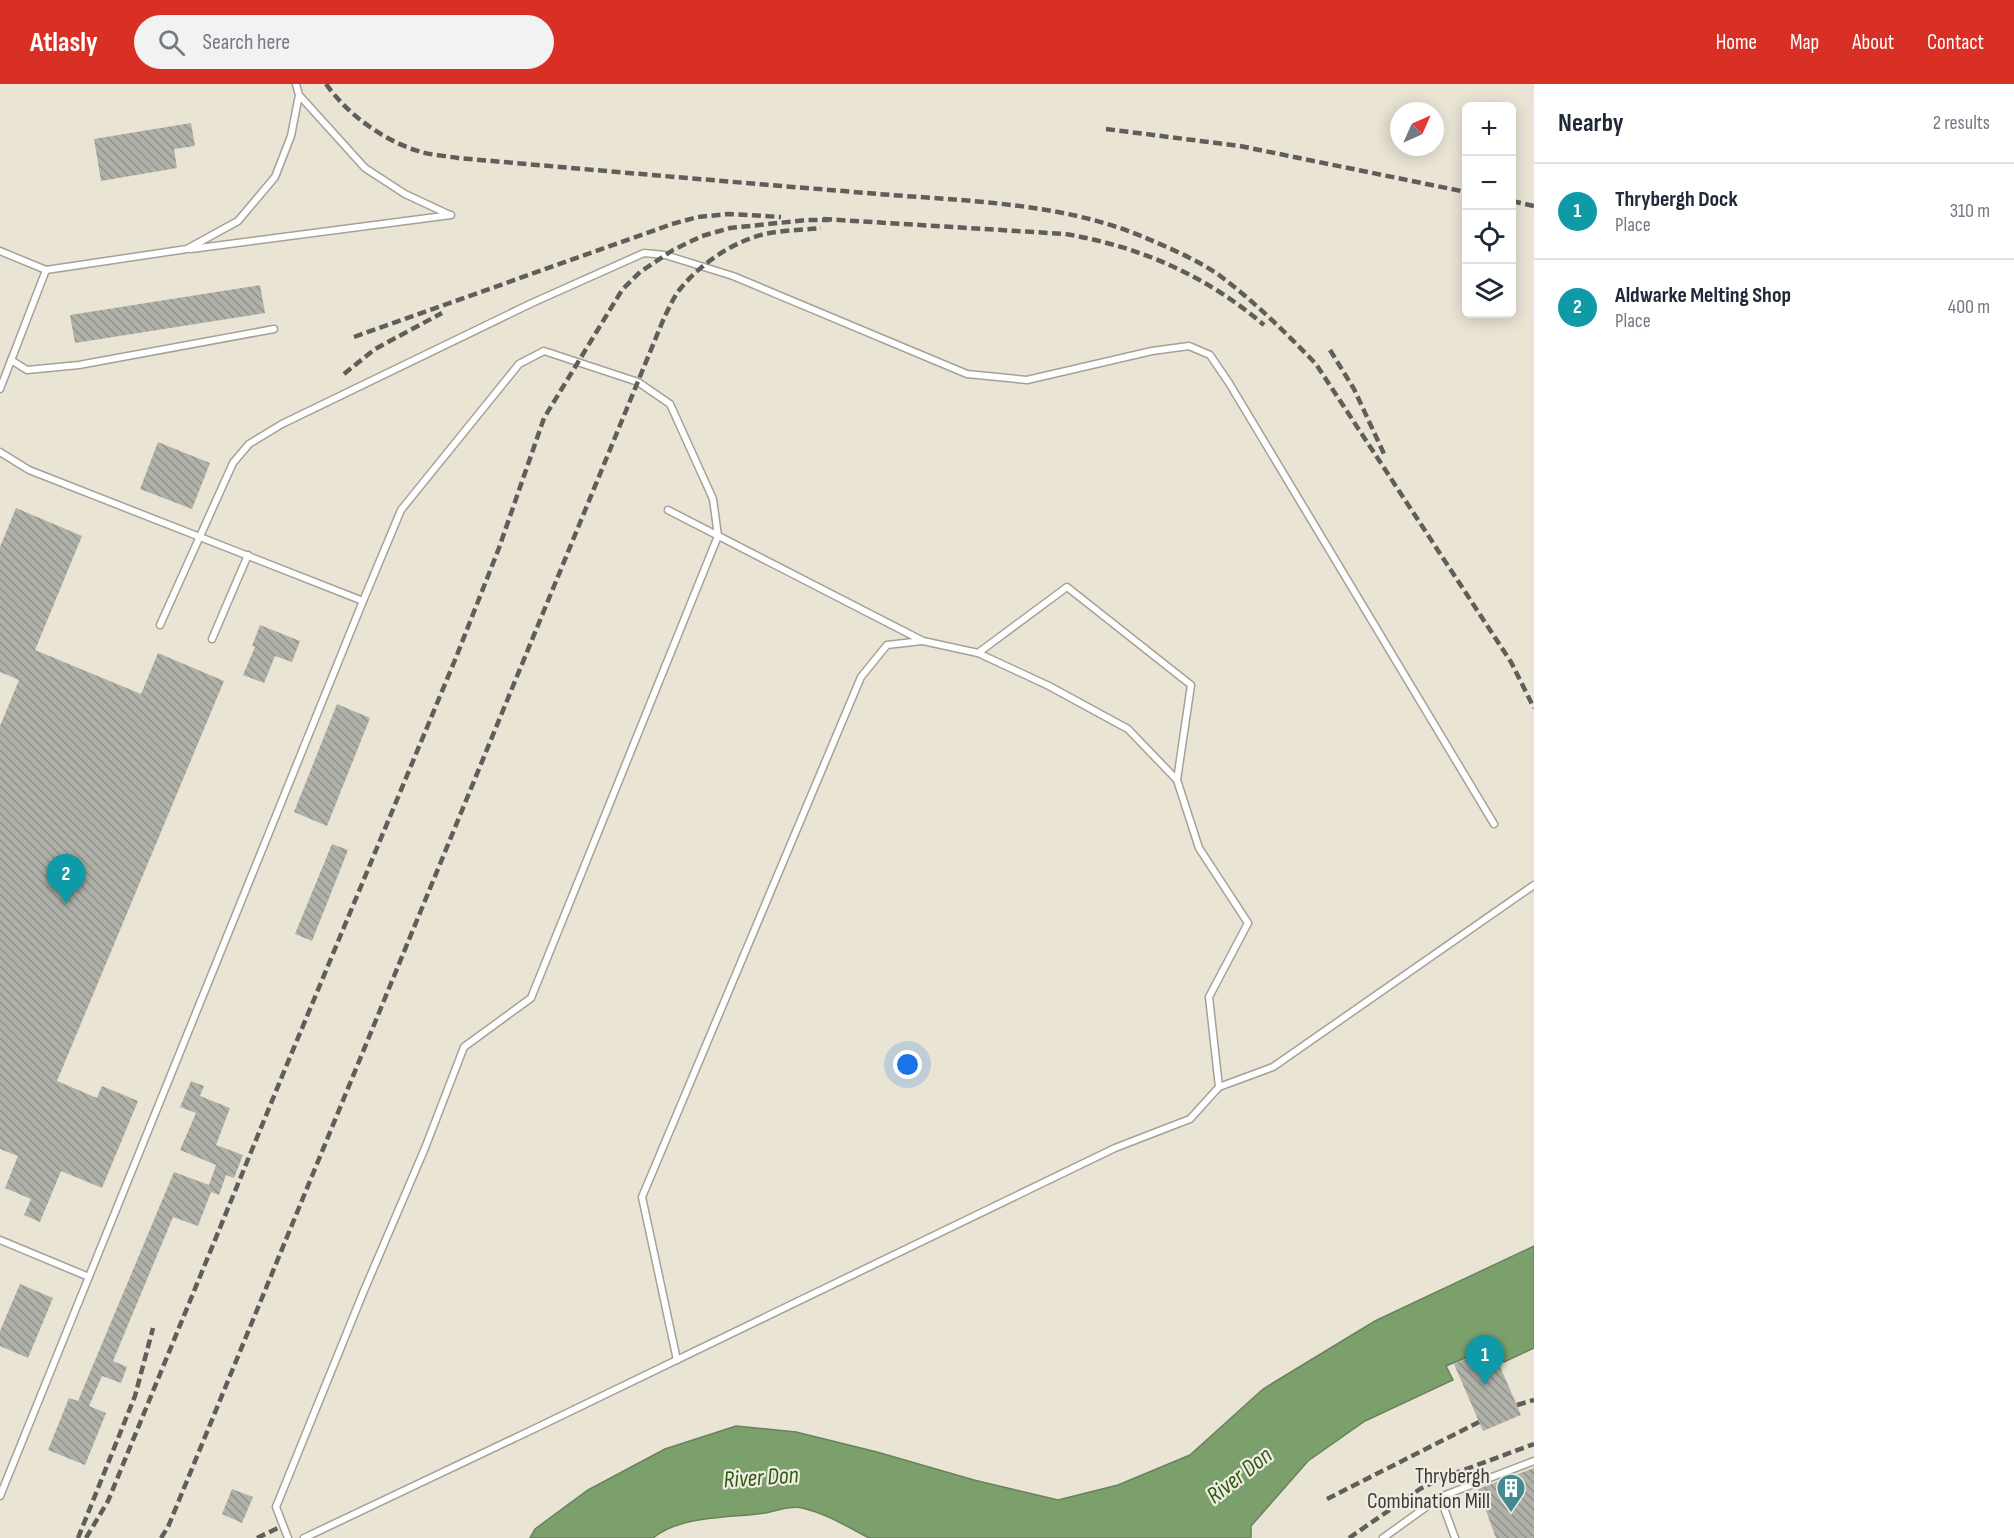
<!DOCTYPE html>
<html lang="en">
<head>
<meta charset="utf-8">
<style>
	:root { --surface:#fff; --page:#f2f2f3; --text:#1f2937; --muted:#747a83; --line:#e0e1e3; --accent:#d93025 }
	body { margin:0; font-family:"Sofia Sans Condensed",sans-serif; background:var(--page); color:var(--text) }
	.controls { position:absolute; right:18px; top:18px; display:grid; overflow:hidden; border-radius:9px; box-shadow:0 3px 15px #0003 }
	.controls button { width:54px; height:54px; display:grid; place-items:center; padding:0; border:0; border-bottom:2px solid var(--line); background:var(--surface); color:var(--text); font:30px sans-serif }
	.compass { position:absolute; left:1390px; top:18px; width:54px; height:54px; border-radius:50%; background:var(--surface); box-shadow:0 3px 15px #0003; rotate:45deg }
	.you { position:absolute; left:908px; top:981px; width:21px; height:21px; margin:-15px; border:4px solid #fff; border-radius:50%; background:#1a73e8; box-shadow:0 0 0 9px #1a73e833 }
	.badge { display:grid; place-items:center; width:39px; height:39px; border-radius:50%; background:var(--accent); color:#fff; font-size:20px; font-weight:700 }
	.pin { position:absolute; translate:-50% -50px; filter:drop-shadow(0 2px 3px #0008) }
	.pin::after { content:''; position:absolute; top:32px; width:21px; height:18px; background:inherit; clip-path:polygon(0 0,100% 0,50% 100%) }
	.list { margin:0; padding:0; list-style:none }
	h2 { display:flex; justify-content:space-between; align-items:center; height:78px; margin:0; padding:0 24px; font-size:26px }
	h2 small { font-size:20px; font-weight:400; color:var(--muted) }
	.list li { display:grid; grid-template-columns:39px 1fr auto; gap:18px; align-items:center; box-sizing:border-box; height:96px; padding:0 24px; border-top:2px solid var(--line) }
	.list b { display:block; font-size:22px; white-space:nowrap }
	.list p { margin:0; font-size:20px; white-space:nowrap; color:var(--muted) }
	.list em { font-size:20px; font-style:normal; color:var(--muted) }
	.icon { flex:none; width:33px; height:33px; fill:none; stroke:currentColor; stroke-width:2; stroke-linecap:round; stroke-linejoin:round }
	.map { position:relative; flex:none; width:1534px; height:1454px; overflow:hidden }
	header { display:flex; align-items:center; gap:36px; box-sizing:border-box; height:84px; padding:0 30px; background:var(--accent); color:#fff }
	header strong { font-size:28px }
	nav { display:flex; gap:33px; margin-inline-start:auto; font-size:21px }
	.search { width:420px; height:54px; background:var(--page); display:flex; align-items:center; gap:15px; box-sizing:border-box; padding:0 21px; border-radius:33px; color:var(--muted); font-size:22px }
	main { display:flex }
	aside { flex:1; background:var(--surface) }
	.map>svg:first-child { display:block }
</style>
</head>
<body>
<header>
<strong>Atlasly</strong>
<div class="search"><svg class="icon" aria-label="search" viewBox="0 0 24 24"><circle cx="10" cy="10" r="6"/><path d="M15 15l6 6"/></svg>Search here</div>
<nav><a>Home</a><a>Map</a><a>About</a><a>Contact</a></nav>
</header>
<main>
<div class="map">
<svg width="1534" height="1454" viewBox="0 0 1534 1454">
	<defs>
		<pattern id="building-back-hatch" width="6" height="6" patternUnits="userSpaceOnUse" patternTransform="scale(1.5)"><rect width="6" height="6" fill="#b0b2a9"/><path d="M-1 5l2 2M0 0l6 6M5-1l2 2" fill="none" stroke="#90928b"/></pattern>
	</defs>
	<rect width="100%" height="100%" fill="#efece4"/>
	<path fill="#e9e4d4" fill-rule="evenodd" d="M0 0H1534V1454H0ZM1466 22H1512V230H1466ZM1399 27H1435V63H1399Z"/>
	<path fill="#7ca06b" stroke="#69825c" stroke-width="1.5" d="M1534 1162V1264L1504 1278 1496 1261 1446 1282 1453 1296 1365 1337 1308 1377 1251 1442V1454H869C848 1443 825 1429 802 1424 791 1421 776 1427 765 1429 731 1434 681 1431 653 1454H530L535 1445 588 1406 665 1365 736 1342 796 1348 877 1368 974 1396 1058 1416 1118 1401 1190 1371 1263 1305 1375 1237Z"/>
	<g fill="url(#building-back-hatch)">
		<polygon points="191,39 195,62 174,65 177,84 101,97 94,55"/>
		<polygon points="260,201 265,229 75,259 70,231"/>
		<polygon points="158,358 210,379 192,425 140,405"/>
		<polygon points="16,424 82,452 35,566 141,610 158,569 224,597 57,997 97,1014 102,1002 138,1017 102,1104 61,1087 40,1138 24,1131 31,1115 5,1104 18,1072 0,1065 0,642 19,596 0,588 0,463"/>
		<polygon points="260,541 300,557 292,578 275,572 264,599 243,591 255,563 252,562"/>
		<polygon points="337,620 370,634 327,742 294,728"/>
		<polygon points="332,760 348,766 312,857 295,850"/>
		<polygon points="191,997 204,1002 200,1012 230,1024 216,1061 243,1071 234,1094 226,1091 219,1111 211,1108 198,1142 173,1133 113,1277 127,1283 121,1299 102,1292 89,1322 106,1329 85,1381 48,1366 69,1314 78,1317 174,1088 209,1101 216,1081 180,1066 196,1029 180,1023"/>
		<polygon points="20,1200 53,1214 28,1274 0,1262 0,1247"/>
		<polygon points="1492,1264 1521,1331 1483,1347 1454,1280"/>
		<polygon points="1534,1384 1534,1454 1496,1454 1478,1405"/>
		<polygon points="232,1405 253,1413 242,1439 222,1430"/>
	</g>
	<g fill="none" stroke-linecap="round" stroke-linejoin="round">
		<g stroke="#a4a199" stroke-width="9">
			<g id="service">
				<polyline points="299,11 365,84 405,110 450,131"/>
				<polyline points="191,165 451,131"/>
				<polyline points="0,167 46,186 187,165 238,137 275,93 291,52 299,11 296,0"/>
				<polyline points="11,276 27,286 79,281 274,245"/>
				<polyline points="0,305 46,186"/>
				<polyline points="0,368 29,386 363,517 0,1412"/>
				<polyline points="160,541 233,379 249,360 282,340 532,219 644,169 665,171 733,192 967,290 1027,296 1152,267 1189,262 1210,271 1229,299 1494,740"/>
				<polyline points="212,555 248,471"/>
				<polyline points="978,569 1049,602 1128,645 1177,696"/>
				<polyline points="1219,1003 1273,983 1534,801"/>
				<polyline points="0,1156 89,1193"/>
				<polyline points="677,1276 642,1113 861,593 887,561 922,557"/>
				<polyline points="1440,1413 1455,1454"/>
				<polyline points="288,1454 276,1423 363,1209 425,1064 464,963 531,914 718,452 713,415 670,320 638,298 544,267 519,280 401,426 363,517"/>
				<polyline points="304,1454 538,1343 1115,1064 1190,1035 1219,1003 1209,913 1248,839 1199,764 1177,696 1191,601 1067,503 978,569 923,557 668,426"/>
				<polyline points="1383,1454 1440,1413 1534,1377"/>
			</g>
		</g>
		<use href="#service" stroke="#fff" stroke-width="6"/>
		<g stroke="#605e5a" stroke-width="4.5" stroke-dasharray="9 4.5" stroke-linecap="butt">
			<path d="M326 0C348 31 384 57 421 68 432 71 446 72 458 74 594 86 731 98 867 109 957 117 1057 117 1141 152 1167 163 1196 175 1219 191 1254 217 1286 249 1316 280L1511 578 1534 624"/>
			<polyline points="1106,45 1240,62 1466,108"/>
			<polyline points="1512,117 1534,122"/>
			<path d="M823 135 1065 150C1139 162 1207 192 1264 241"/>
			<polyline points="354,253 672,140 698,133 728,130 781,133"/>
			<polyline points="1330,266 1354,305 1385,372"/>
			<polyline points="344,290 375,265 442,229"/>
			<polyline points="1517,1321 1534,1316"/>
			<polyline points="1327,1415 1479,1338"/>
			<polyline points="78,1454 135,1312 153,1244"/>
			<polyline points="86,1454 108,1417 283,990 455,576 499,464 544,334 622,206 640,188 673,166 702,152 730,144 807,136 829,136"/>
			<path d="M161 1454 168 1443 664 234C668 226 672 217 677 209 697 182 733 157 765 150 783 146 803 146 821 144"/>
			<polyline points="257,1454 278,1444"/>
			<polyline points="1349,1454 1420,1405 1442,1394 1534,1360"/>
		</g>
	</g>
	<defs>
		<g id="building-pin" transform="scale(1.5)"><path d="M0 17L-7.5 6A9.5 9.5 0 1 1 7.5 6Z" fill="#438b91" stroke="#efece4"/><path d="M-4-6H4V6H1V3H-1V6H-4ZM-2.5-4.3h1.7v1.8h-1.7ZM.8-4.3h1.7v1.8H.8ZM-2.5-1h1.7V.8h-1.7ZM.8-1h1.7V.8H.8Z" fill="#fff"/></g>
	</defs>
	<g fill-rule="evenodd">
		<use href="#building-pin" x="1511" y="1404"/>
	</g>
	<g text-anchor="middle" stroke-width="4.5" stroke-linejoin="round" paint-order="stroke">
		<g font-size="22" fill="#3c3b38" stroke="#efece4" text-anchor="end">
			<text x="1490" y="1399">Thrybergh<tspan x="1490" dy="25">Combination Mill</tspan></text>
		</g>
		<g font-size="24" font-style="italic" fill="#305c10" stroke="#efece4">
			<text transform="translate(1239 1391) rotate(-38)" y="8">River Don</text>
			<text transform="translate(761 1393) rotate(-4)" y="8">River Don</text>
		</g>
	</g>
</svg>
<div class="controls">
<button>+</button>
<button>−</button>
<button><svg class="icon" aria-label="locate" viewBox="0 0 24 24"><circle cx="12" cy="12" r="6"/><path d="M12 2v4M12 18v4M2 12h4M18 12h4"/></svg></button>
<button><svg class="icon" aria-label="layers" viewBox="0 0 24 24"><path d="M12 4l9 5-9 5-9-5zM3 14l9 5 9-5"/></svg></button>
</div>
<svg class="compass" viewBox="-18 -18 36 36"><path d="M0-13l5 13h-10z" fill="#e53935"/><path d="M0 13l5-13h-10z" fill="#747a83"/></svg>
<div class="you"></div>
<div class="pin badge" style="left:1485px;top:1301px;background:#0f9aa8">1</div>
<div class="pin badge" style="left:66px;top:820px;background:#0f9aa8">2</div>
</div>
<aside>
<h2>Nearby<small>2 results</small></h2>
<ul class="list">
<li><span class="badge" style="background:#0f9aa8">1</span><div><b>Thrybergh Dock</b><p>Place</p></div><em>310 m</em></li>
<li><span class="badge" style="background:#0f9aa8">2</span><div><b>Aldwarke Melting Shop</b><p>Place</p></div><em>400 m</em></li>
</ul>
</aside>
</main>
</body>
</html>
